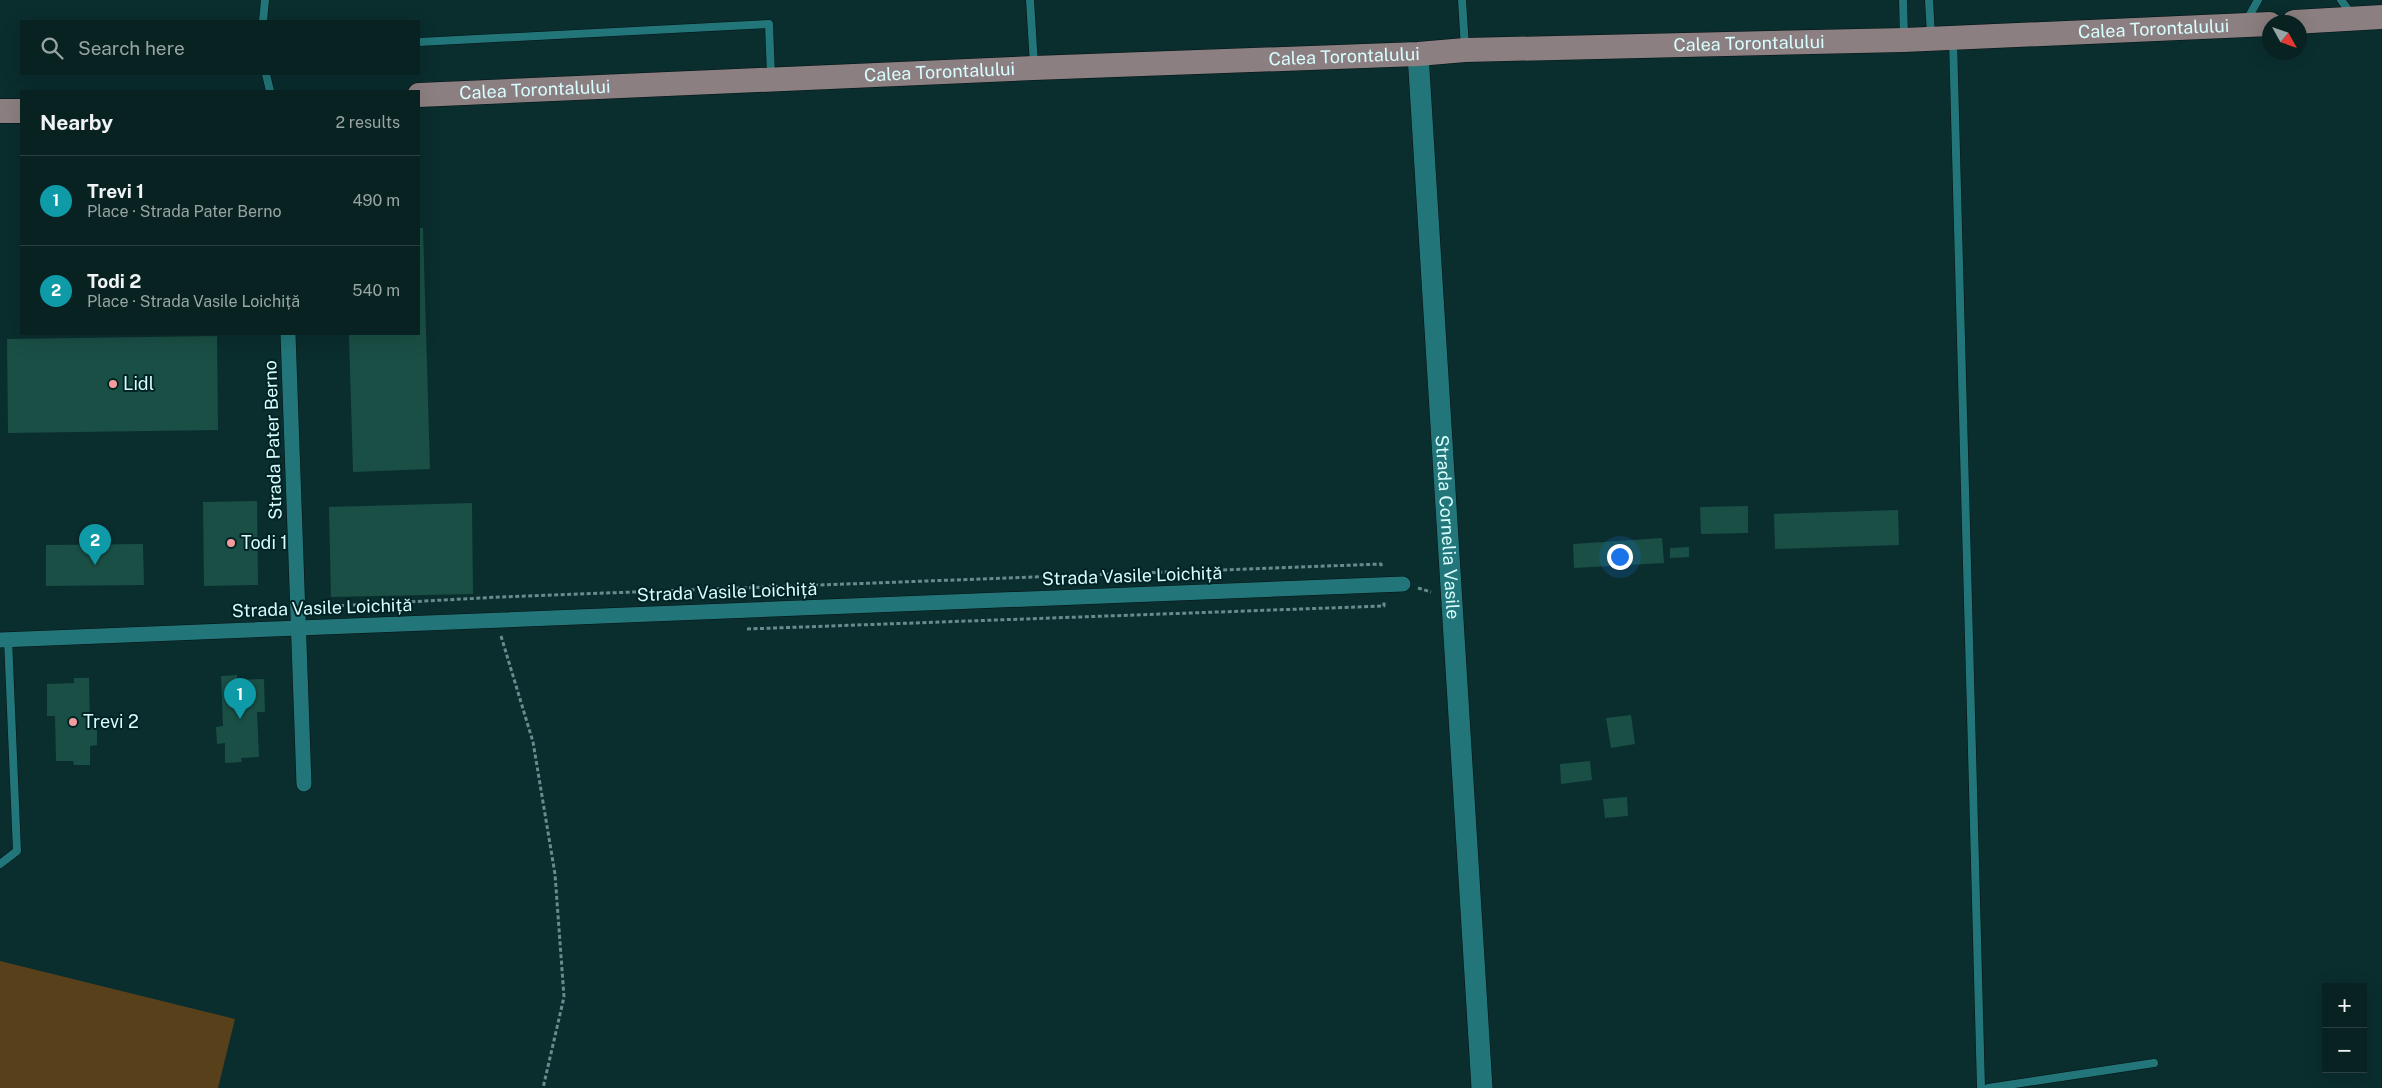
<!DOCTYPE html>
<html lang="en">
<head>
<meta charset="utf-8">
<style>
	:root { --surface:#082222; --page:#162f2f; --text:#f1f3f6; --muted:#98a4a5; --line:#293f40; --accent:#8c9099 }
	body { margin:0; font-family:"Public Sans",sans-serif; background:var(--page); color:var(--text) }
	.controls { position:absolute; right:15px; bottom:15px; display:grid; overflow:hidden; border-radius:0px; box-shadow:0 5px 20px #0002 }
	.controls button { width:45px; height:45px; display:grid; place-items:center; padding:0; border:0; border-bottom:1px solid var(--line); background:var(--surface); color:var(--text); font:25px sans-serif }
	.compass { position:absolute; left:2262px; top:15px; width:45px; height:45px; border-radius:50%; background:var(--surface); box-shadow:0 5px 20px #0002; rotate:130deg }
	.you { position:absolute; left:1619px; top:556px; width:18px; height:18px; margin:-12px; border:4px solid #fff; border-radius:50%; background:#1a73e8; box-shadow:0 0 0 8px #1a73e833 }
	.badge { display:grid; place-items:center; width:32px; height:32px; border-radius:50%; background:var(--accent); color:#fff; font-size:16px; font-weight:700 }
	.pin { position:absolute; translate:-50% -41px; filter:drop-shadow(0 1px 2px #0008) }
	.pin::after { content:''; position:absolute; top:26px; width:18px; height:15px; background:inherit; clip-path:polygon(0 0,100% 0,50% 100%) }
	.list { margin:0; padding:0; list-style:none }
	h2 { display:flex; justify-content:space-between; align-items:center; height:65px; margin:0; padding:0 20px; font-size:21px }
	h2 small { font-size:16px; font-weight:400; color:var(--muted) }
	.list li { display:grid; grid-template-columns:32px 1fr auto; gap:15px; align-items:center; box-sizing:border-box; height:90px; padding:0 20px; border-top:1px solid var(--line) }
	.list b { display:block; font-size:19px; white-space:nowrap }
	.list p { margin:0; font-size:16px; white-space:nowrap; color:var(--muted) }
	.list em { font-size:16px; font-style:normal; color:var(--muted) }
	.icon { flex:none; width:28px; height:28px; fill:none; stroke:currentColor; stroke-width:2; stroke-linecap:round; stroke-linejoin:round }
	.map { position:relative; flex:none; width:2382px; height:1088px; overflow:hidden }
	.search { position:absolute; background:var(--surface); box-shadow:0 5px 20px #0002; left:20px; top:20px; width:400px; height:55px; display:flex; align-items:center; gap:12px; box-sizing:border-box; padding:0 18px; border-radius:0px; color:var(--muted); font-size:19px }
	.panel { position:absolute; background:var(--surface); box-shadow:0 5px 20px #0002; left:20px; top:90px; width:400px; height:245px; border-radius:0px }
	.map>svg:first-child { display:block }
</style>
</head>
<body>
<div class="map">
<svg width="2382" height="1088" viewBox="0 0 2382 1088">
	<rect width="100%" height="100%" fill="#0a2d2e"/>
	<polygon fill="#58411a" points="0,961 235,1019 218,1088 0,1088"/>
	<g fill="#1a4f45">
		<polygon points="419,228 423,228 430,469 353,472 349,334 419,334"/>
		<polygon points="217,336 218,430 8,433 7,339"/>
		<polygon points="257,501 258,585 204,586 203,502"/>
		<polygon points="472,503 473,594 331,597 329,507"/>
		<polygon points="1748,506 1748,533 1701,534 1700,507"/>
		<polygon points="1898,510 1899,545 1775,549 1774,514"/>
		<polygon points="1662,538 1664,563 1574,568 1573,544"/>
		<polygon points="143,544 144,585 46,586 46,545"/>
		<polygon points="1689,547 1689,557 1670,558 1670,548"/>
		<polygon points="237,675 237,680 264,679 265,712 257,712 259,757 241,758 242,762 225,763 225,743 217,744 216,727 223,726 221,676"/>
		<polygon points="74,678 89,678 90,728 97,728 97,745 90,746 90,765 74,765 73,761 56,761 55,716 47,716 47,684 74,683"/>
		<polygon points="1631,715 1635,744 1611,748 1606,718"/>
		<polygon points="1590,761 1592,780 1561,784 1560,764"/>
		<polygon points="1627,797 1628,816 1605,818 1603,799"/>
	</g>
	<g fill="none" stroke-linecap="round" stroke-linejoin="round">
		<g stroke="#051213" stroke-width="9">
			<g id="lane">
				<polyline points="1030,0 1034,65"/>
				<polyline points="1462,0 1465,48"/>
				<polyline points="1903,0 1904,38"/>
				<polyline points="1929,0 1931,35"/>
				<polyline points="2341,0 2352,15"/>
				<polyline points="2247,20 2258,0"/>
				<polyline points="263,21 265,0"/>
				<polyline points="1953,40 1981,1088"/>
				<polyline points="419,42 769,24 771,76"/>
				<polyline points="266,74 270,91"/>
				<polyline points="0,864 17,851 8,639"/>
				<polyline points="1988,1088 2154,1063"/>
			</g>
		</g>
		<g stroke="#051213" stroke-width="16">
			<g id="street">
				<polyline points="288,334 304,784"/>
				<polyline points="0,640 1403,584"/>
			</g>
		</g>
		<g stroke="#051213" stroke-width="22">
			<g id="secondary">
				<path id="s1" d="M1418 54 1482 1088"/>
			</g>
		</g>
		<g stroke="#051213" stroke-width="25">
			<g id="primary">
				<polyline points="2294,22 2382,17"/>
				<path id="s2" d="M419 95 1034 68 1418 54 1465 50 1904 40 2270 24"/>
				<polyline points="0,111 21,111"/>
			</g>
		</g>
		<g stroke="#678c8d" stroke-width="3" stroke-dasharray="4 2.5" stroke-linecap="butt">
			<polyline points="1418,588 1431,592"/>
			<polyline points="314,607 500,597 1381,564 1382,568"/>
			<polyline points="747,629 1384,606 1384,600"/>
			<polyline points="501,636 533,742 555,874 564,997 543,1088"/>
		</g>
		<use href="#lane" stroke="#227679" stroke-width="8"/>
		<use href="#street" stroke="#227679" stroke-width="15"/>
		<use href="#secondary" stroke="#227679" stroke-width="21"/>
		<use href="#primary" stroke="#8c7f81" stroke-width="24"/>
	</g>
	<g fill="#f59b9c" stroke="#012324" stroke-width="2">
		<circle cx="113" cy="384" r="5"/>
		<circle cx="231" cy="543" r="5"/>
		<circle cx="73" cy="722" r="5"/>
	</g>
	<g text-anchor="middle" stroke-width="4" stroke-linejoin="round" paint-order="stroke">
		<g font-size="18" fill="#d7fdfe" stroke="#012324">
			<text dy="6" stroke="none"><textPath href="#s2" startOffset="1736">Calea Torontalului</textPath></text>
			<text dy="6" stroke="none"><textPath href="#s2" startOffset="1331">Calea Torontalului</textPath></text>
			<text dy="6" stroke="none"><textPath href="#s2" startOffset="926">Calea Torontalului</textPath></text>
			<text dy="6" stroke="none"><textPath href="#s2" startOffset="521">Calea Torontalului</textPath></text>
			<text dy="6" stroke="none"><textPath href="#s2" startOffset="116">Calea Torontalului</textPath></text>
			<text transform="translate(273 440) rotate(-92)" y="6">Strada Pater Berno</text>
			<text dy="6" stroke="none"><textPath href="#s1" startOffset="474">Strada Cornelia Vasile</textPath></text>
			<text transform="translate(1132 576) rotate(-2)" y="6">Strada Vasile Loichiță</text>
			<text transform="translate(727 592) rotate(-2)" y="6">Strada Vasile Loichiță</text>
			<text transform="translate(322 608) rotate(-2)" y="6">Strada Vasile Loichiță</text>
		</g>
		<g font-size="18" fill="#d7fdfe" stroke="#012324" text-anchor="start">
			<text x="123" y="390">Lidl</text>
			<text x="241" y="549">Todi 1</text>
			<text x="83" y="728">Trevi 2</text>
		</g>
	</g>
</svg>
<div class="controls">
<button>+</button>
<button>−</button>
</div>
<svg class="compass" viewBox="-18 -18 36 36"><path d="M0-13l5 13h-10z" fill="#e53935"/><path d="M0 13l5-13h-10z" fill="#98a4a5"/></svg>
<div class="you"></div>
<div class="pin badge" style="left:240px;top:719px;background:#0f9aa8">1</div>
<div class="pin badge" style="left:95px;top:565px;background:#0f9aa8">2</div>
<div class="search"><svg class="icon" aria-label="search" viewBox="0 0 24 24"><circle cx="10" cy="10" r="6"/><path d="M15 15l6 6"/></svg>Search here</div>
<section class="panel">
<h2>Nearby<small>2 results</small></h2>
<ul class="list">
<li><span class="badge" style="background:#0f9aa8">1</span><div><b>Trevi 1</b><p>Place · Strada Pater Berno</p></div><em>490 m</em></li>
<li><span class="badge" style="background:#0f9aa8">2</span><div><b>Todi 2</b><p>Place · Strada Vasile Loichiță</p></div><em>540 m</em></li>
</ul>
</section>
</div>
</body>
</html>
